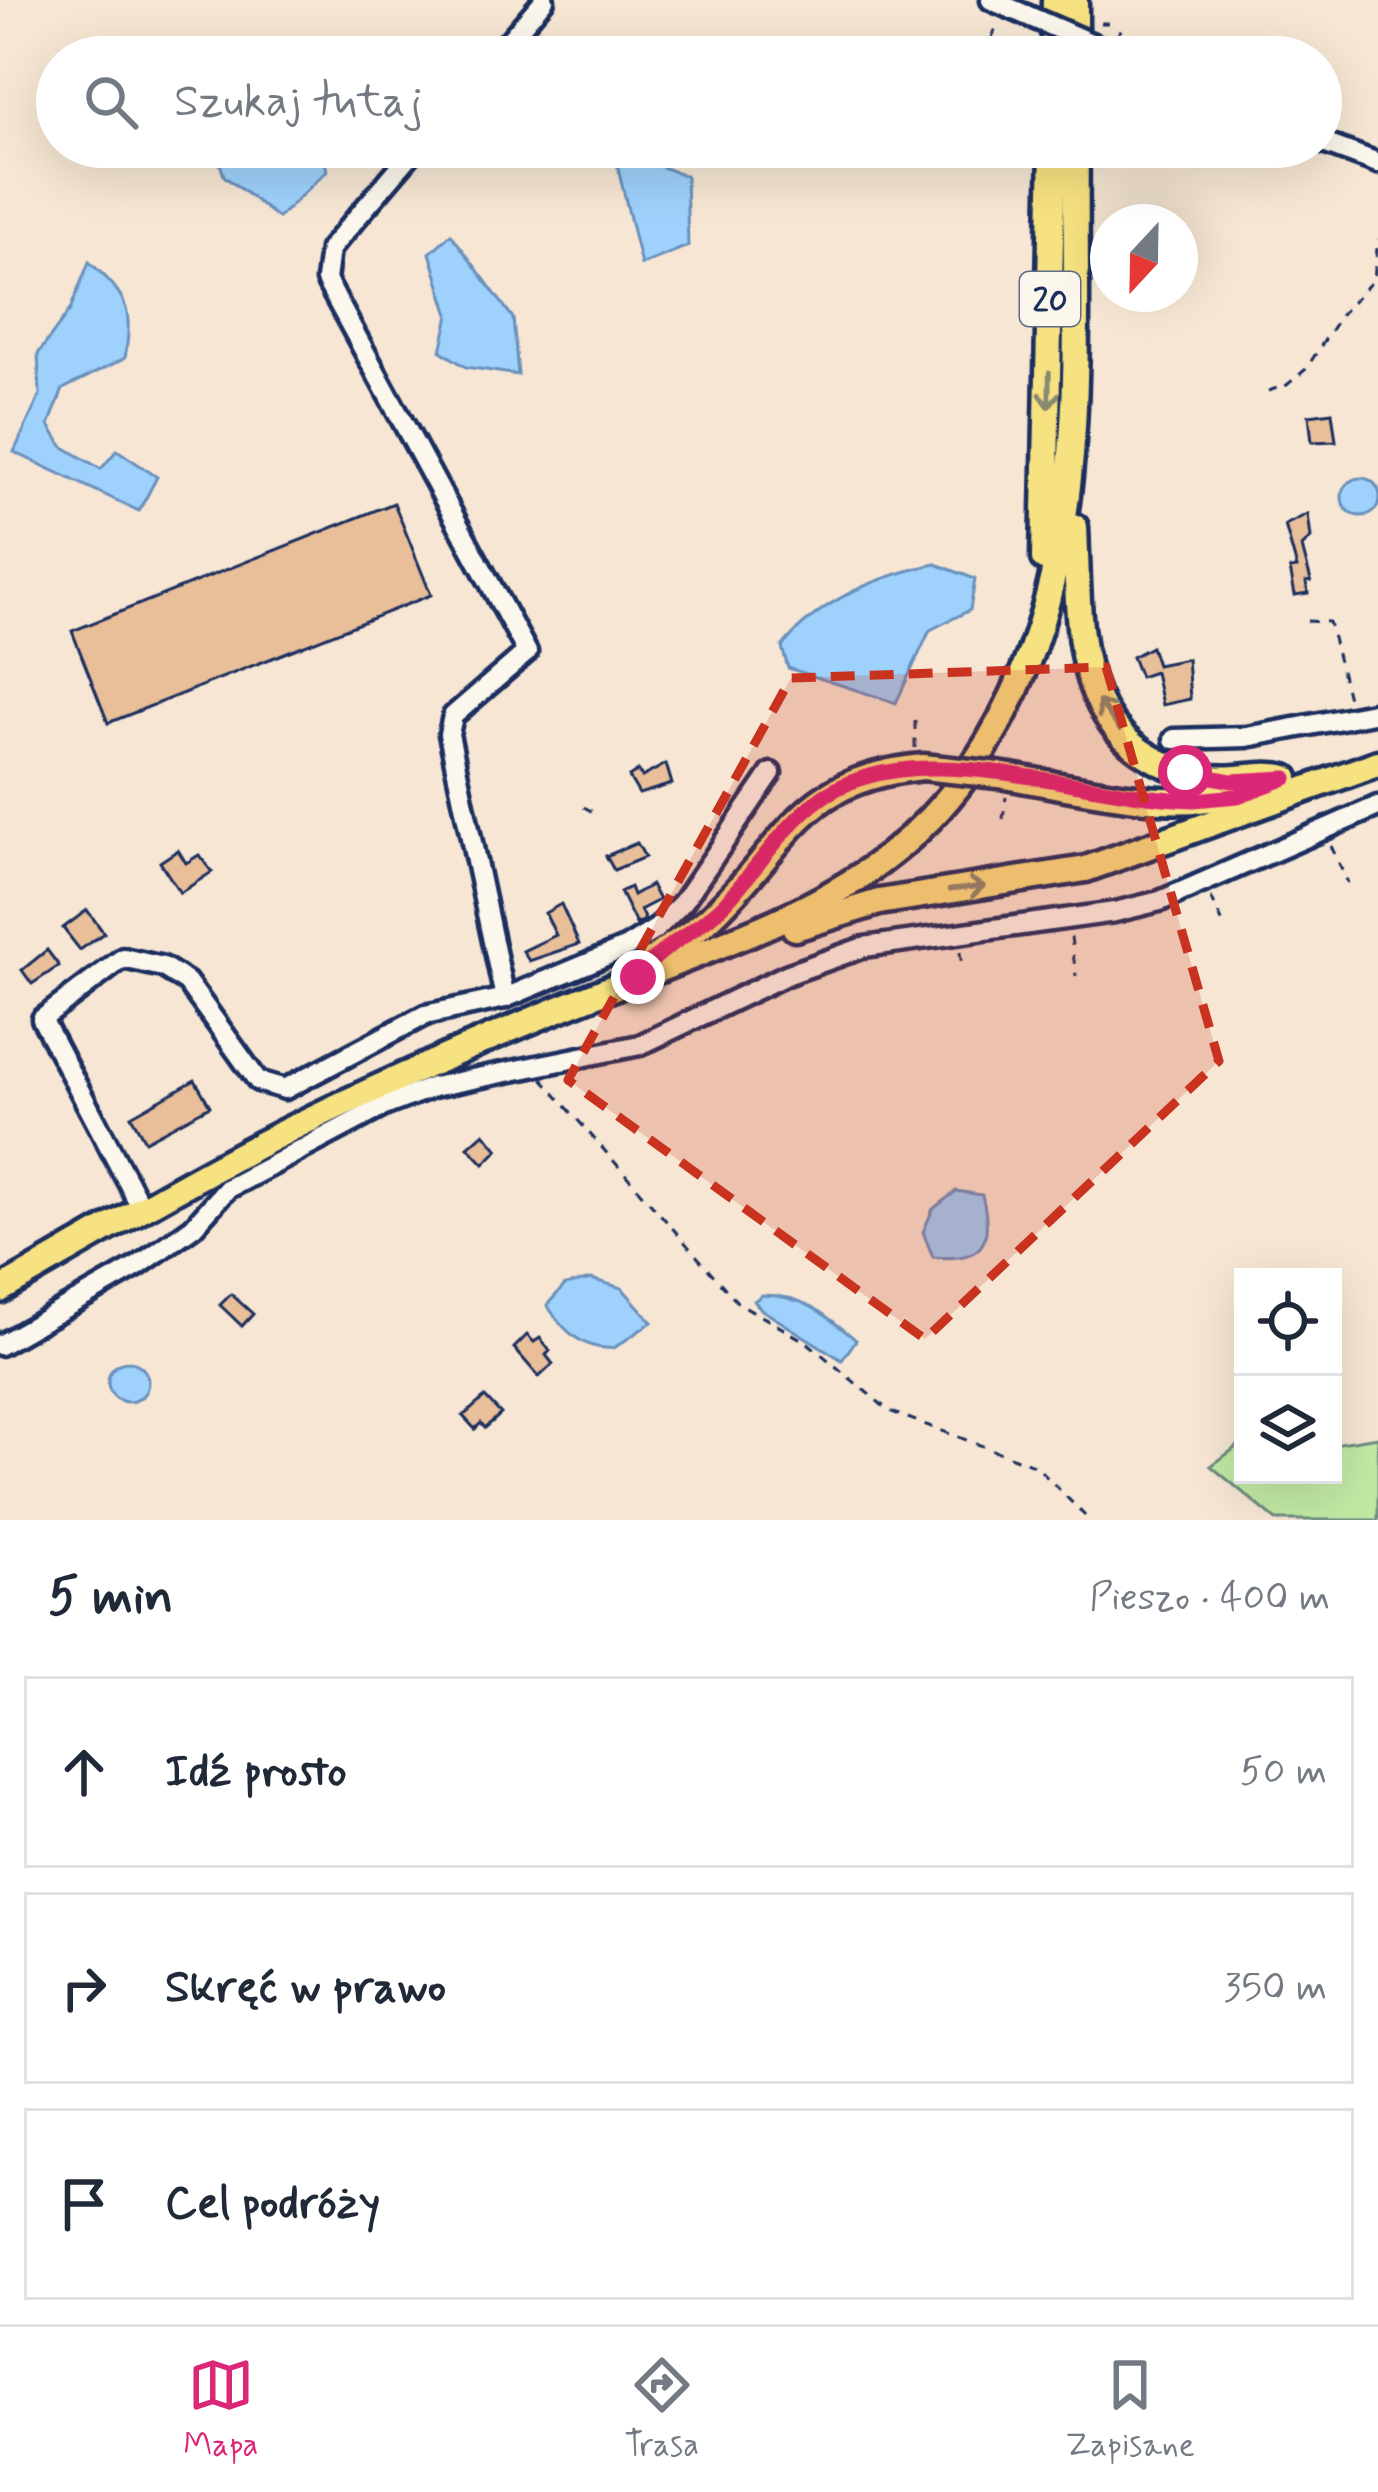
<!DOCTYPE html>
<html lang="pl">
<head>
<meta charset="utf-8">
<style>
	:root { --surface:#fff; --page:#f2f2f3; --text:#1f2937; --muted:#747a83; --line:#e0e1e3; --accent:#db2777 }
	body { margin:0; font-family:Mynerve,sans-serif; background:var(--page); color:var(--text) }
	.controls { position:absolute; right:36px; bottom:36px; display:grid; overflow:hidden; border-radius:0px; box-shadow:0 12px 48px #0002 }
	.controls button { width:108px; height:108px; display:grid; place-items:center; padding:0; border:0; border-bottom:3px solid var(--line); background:var(--surface); color:var(--text); font:60px sans-serif }
	.compass { position:absolute; left:1090px; top:204px; width:108px; height:108px; border-radius:50%; background:var(--surface); box-shadow:0 12px 48px #0002; rotate:202deg }
	.stop { position:absolute; width:36px; height:36px; margin:-27px; border:9px solid #db2777; border-radius:50%; background:#fff }
	.stop.end { background:#db2777; border-color:#fff; box-shadow:0 3px 12px #0008 }
	.list { margin:0; padding:0; list-style:none }
	h2 { display:flex; justify-content:space-between; align-items:center; height:156px; margin:0; padding:0 48px; font-size:51px }
	h2 small { font-size:39px; font-weight:400; color:var(--muted) }
	.list li { display:grid; grid-template-columns:78px 1fr auto; gap:36px; align-items:center; box-sizing:border-box; height:192px; margin:0 24px 24px; padding:0 24px; border:3px solid var(--line); border-radius:0px }
	.list b { display:block; font-size:45px; white-space:nowrap }
	.list em { font-size:39px; font-style:normal; color:var(--muted) }
	.icon { flex:none; width:66px; height:66px; fill:none; stroke:currentColor; stroke-width:2; stroke-linecap:round; stroke-linejoin:round }
	.map { position:relative; flex:none; width:1378px; height:1520px; overflow:hidden }
	.search { position:absolute; background:var(--surface); box-shadow:0 12px 48px #0002; left:36px; right:36px; top:36px; height:132px; display:flex; align-items:center; gap:30px; box-sizing:border-box; padding:0 42px; border-radius:66px; color:var(--muted); font-size:45px }
	.sheet { height:804px; background:var(--surface) }
	nav { display:flex; justify-content:space-around; align-items:center; box-sizing:border-box; height:168px; border-top:3px solid var(--line); background:var(--surface); font-size:33px; color:var(--muted) }
	nav a { display:grid; justify-items:center; gap:6px }
	nav .on { color:var(--accent) }
	.map>svg:first-child { display:block }
</style>
</head>
<body>
<div class="map">
<svg width="1378" height="1520" viewBox="0 0 1378 1520">
	<rect width="100%" height="100%" fill="#f6e6d3"/>
	<filter id="ink" filterUnits="userSpaceOnUse"><feTurbulence type="fractalNoise" baseFrequency=".00833" numOctaves="2"/><feDisplacementMap in="SourceGraphic" scale="24" xChannelSelector="R" yChannelSelector="G"/><feConvolveMatrix kernelMatrix="1 2 1 2 8 2 1 2 1" color-interpolation-filters="sRGB"/></filter>
	<g filter="url(#ink)">
		<polygon fill="#c2e9a4" stroke="#6e8c81" stroke-width="3" points="1378,1437 1378,1520 1276,1520 1211,1466 1243,1442 1243,1475 1333,1475 1333,1444"/>
		<g fill="#9ed1fb" stroke="#6a90bc" stroke-width="3">
			<polygon points="215,147 322,147 327,171 278,218 224,176"/>
			<polygon points="631,155 686,176 688,246 641,265 616,159"/>
			<polygon points="451,234 513,318 518,375 466,367 441,351 449,315 430,253"/>
			<path d="M89 262C128 296 133 309 125 358L63 389 49 425 62 446 101 469 117 450 157 477 139 511 14 452 40 395 38 354 70 310Z"/>
			<circle cx="1361" cy="497" r="19"/>
			<path d="M936 564 975 579 970 610 930 630 896 703 788 668 782 647C820 599 878 576 936 564Z"/>
			<path d="M956 1191 982 1195C994 1243 984 1262 933 1257L923 1232 933 1209Z"/>
			<path d="M591 1279 622 1288 652 1322 614 1348C583 1351 563 1330 547 1305L565 1285Z"/>
			<path d="M762 1295C804 1295 825 1314 856 1340L842 1360 762 1310 754 1301Z"/>
			<circle cx="128" cy="1382" r="20"/>
		</g>
		<g fill="#e9bf99" stroke="#1b2f5e" stroke-width="3">
			<polygon points="1332,412 1336,441 1312,442 1309,415"/>
			<polygon points="394,503 431,595 108,723 72,631"/>
			<polygon points="1308,514 1311,538 1302,547 1311,581 1306,582 1308,593 1295,595 1290,569 1297,568 1285,525"/>
			<polygon points="1151,647 1157,665 1187,659 1190,699 1162,705 1155,672 1140,677 1132,657"/>
			<polygon points="666,764 672,784 639,794 629,777 638,771 642,777"/>
			<polygon points="637,843 645,857 614,870 606,856"/>
			<polygon points="178,850 186,863 199,855 212,872 180,893 160,862"/>
			<polygon points="651,885 659,900 640,910 645,920 636,924 620,892 630,887 633,895"/>
			<polygon points="561,904 579,944 529,961 523,951 556,935 545,913"/>
			<polygon points="87,910 104,933 80,950 63,928"/>
			<polygon points="47,950 59,966 32,984 22,970"/>
			<polygon points="195,1080 210,1106 145,1141 131,1116"/>
			<polygon points="484,1133 498,1150 484,1164 468,1147"/>
			<polygon points="231,1294 253,1314 242,1326 220,1305"/>
			<polygon points="527,1335 534,1342 540,1338 550,1351 546,1355 553,1364 539,1377 514,1348"/>
			<polygon points="485,1397 501,1414 485,1428 481,1423 475,1429 463,1416"/>
		</g>
		<g fill="none" stroke-linecap="round" stroke-linejoin="round">
			<g stroke="#1b2f5e" stroke-width="27">
				<g id="minor">
					<polyline points="991,0 1026,15"/>
					<polyline points="1102,48 1124,57"/>
					<polyline points="495,57 544,0"/>
					<polyline points="1321,142 1378,163"/>
					<polyline points="417,147 330,249 326,280 527,652 453,716 449,734 505,998"/>
					<polyline points="1174,739 1247,737 1378,712"/>
					<polyline points="142,1209 42,1019 123,958 163,967 187,982 258,1081 285,1089 425,1015 505,998 627,947 656,929 683,902 771,773"/>
					<polyline points="0,1345 138,1266 193,1227 227,1189 384,1106 433,1087 640,1045 786,975 864,947 1115,912 1160,901 1378,806"/>
				</g>
			</g>
			<g stroke="#1b2f5e" stroke-width="33">
				<g id="major">
					<polyline points="1054,57 1055,0"/>
					<polyline points="1075,57 1075,0"/>
					<path d="M1075 527C1080 634 1069 749 1205 777 1232 783 1262 771 1286 778"/>
					<polyline points="1044,558 1053,147"/>
					<path d="M998 775C1079 787 1177 817 1255 789"/>
					<polyline points="795,928 879,902 1086,869 1378,763"/>
					<path d="M647 965C666 946 693 935 713 915 792 839 799 779 923 767"/>
					<path d="M0 1290C121 1221 241 1149 368 1092 453 1053 539 1016 627 982 799 914 929 876 1014 693 1092 525 1073 327 1076 147"/>
				</g>
			</g>
			<g stroke="#1b2f5e" stroke-width="3" stroke-dasharray="9 9" stroke-linecap="butt">
				<polyline points="1101,23 1108,23"/>
				<polyline points="1116,37 1125,24"/>
				<polyline points="992,38 998,23"/>
				<polyline points="1268,391 1287,385 1306,369 1342,313 1374,279 1378,239"/>
				<polyline points="1307,621 1329,622 1348,698"/>
				<polyline points="915,721 915,749"/>
				<polyline points="584,807 595,813"/>
				<polyline points="1003,819 1006,797"/>
				<polyline points="1331,846 1348,883"/>
				<polyline points="1211,897 1225,928"/>
				<polyline points="1071,937 1076,976"/>
				<polyline points="960,952 962,968"/>
				<polyline points="542,1079 737,1302 808,1343 889,1411 1036,1466 1089,1520"/>
			</g>
			<use href="#minor" stroke="#fbf7ec" stroke-width="18"/>
			<use href="#major" stroke="#f7e281" stroke-width="24"/>
			<g stroke="#1b2f5e" stroke-width="27" stroke-linecap="butt">
				<polyline id="minor-bridge" points="1026,15 1102,48"/>
			</g>
			<g stroke="#1b2f5e" stroke-width="33" stroke-linecap="butt">
				<polyline id="major-bridge" points="923,767 998,775"/>
			</g>
			<use href="#minor-bridge" stroke="#fbf7ec" stroke-width="18"/>
			<use href="#major-bridge" stroke="#f7e281" stroke-width="24"/>
		</g>
		<defs><path id="oneway-shaft" d="M-6 0H5M1.5-3L5.5 0L1.5 3" fill="none" stroke-width="1.6" stroke-linecap="round" stroke-linejoin="round" transform="scale(3)"/></defs>
		<g stroke="#898870">
			<use href="#oneway-shaft" transform="translate(1049 390) rotate(91)"/>
			<use href="#oneway-shaft" transform="translate(1109 715) rotate(-126)"/>
			<use href="#oneway-shaft" transform="translate(967 888) rotate(-7)"/>
		</g>
	</g>
	<g fill="none" stroke-linecap="round" stroke-linejoin="round" filter="url(#ink)">
		<path stroke="#db2777" stroke-width="15" d="M638 977C659 946 701 930 727 901 756 869 779 833 812 805 906 726 1082 798 1194 800L1238 796 1286 778 1232 781 1185 772"/>
	</g>
	<path fill="#c8321e" fill-opacity="0.2" stroke="#c8321e" stroke-width="9" stroke-dasharray="24 15" stroke-linejoin="round" d="M1106 667 1219 1061 925 1339 568 1080 791 678Z"/>
	<g text-anchor="middle" stroke-width="12" stroke-linejoin="round" paint-order="stroke">
		<rect fill="#fbf7ec" stroke="#5e6b89" stroke-width="3" x="1020" y="272" width="60" height="54" rx="9"/>
		<g font-size="33" font-weight="bold" fill="#1b2f5e">
			<text x="1050" y="311">20</text>
		</g>
	</g>
</svg>
<div class="controls">
<button><svg class="icon" aria-label="locate" viewBox="0 0 24 24"><circle cx="12" cy="12" r="6"/><path d="M12 2v4M12 18v4M2 12h4M18 12h4"/></svg></button>
<button><svg class="icon" aria-label="layers" viewBox="0 0 24 24"><path d="M12 4l9 5-9 5-9-5zM3 14l9 5 9-5"/></svg></button>
</div>
<svg class="compass" viewBox="-18 -18 36 36"><path d="M0-13l5 13h-10z" fill="#e53935"/><path d="M0 13l5-13h-10z" fill="#747a83"/></svg>
<div class="stop" style="left:1185px;top:772px"></div>
<div class="stop end" style="left:638px;top:977px"></div>
<div class="search"><svg class="icon" aria-label="search" viewBox="0 0 24 24"><circle cx="10" cy="10" r="6"/><path d="M15 15l6 6"/></svg>Szukaj tutaj</div>
</div>
<section class="sheet">
<h2>5 min<small>Pieszo · 400 m</small></h2>
<ul class="list">
<li><svg class="icon" aria-label="ahead" viewBox="0 0 24 24"><path d="M12 20V5M6 11l6-6 6 6"/></svg><div><b>Idź prosto</b></div><em>50 m</em></li>
<li><svg class="icon" aria-label="right" viewBox="0 0 24 24"><path d="M7 20v-9h11M14 6l5 5-5 5"/></svg><div><b>Skręć w prawo</b></div><em>350 m</em></li>
<li><svg class="icon" aria-label="arrive" viewBox="0 0 24 24"><path d="M6 21V4h12l-3 4 3 4H6"/></svg><div><b>Cel podróży</b></div></li>
</ul>
</section>
<nav>
<a class="on"><svg class="icon" aria-label="map" viewBox="0 0 24 24"><path d="M3 6l6-2 6 2 6-2v14l-6 2-6-2-6 2zM9 4v14M15 6v14"/></svg>Mapa</a>
<a><svg class="icon" aria-label="directions" viewBox="0 0 24 24"><path d="M12 3l9 9-9 9-9-9zM9 14v-3h6M13 9l2 2-2 2"/></svg>Trasa</a>
<a><svg class="icon" aria-label="saved" viewBox="0 0 24 24"><path d="M7 4h10v16l-5-4-5 4z"/></svg>Zapisane</a>
</nav>
</body>
</html>
